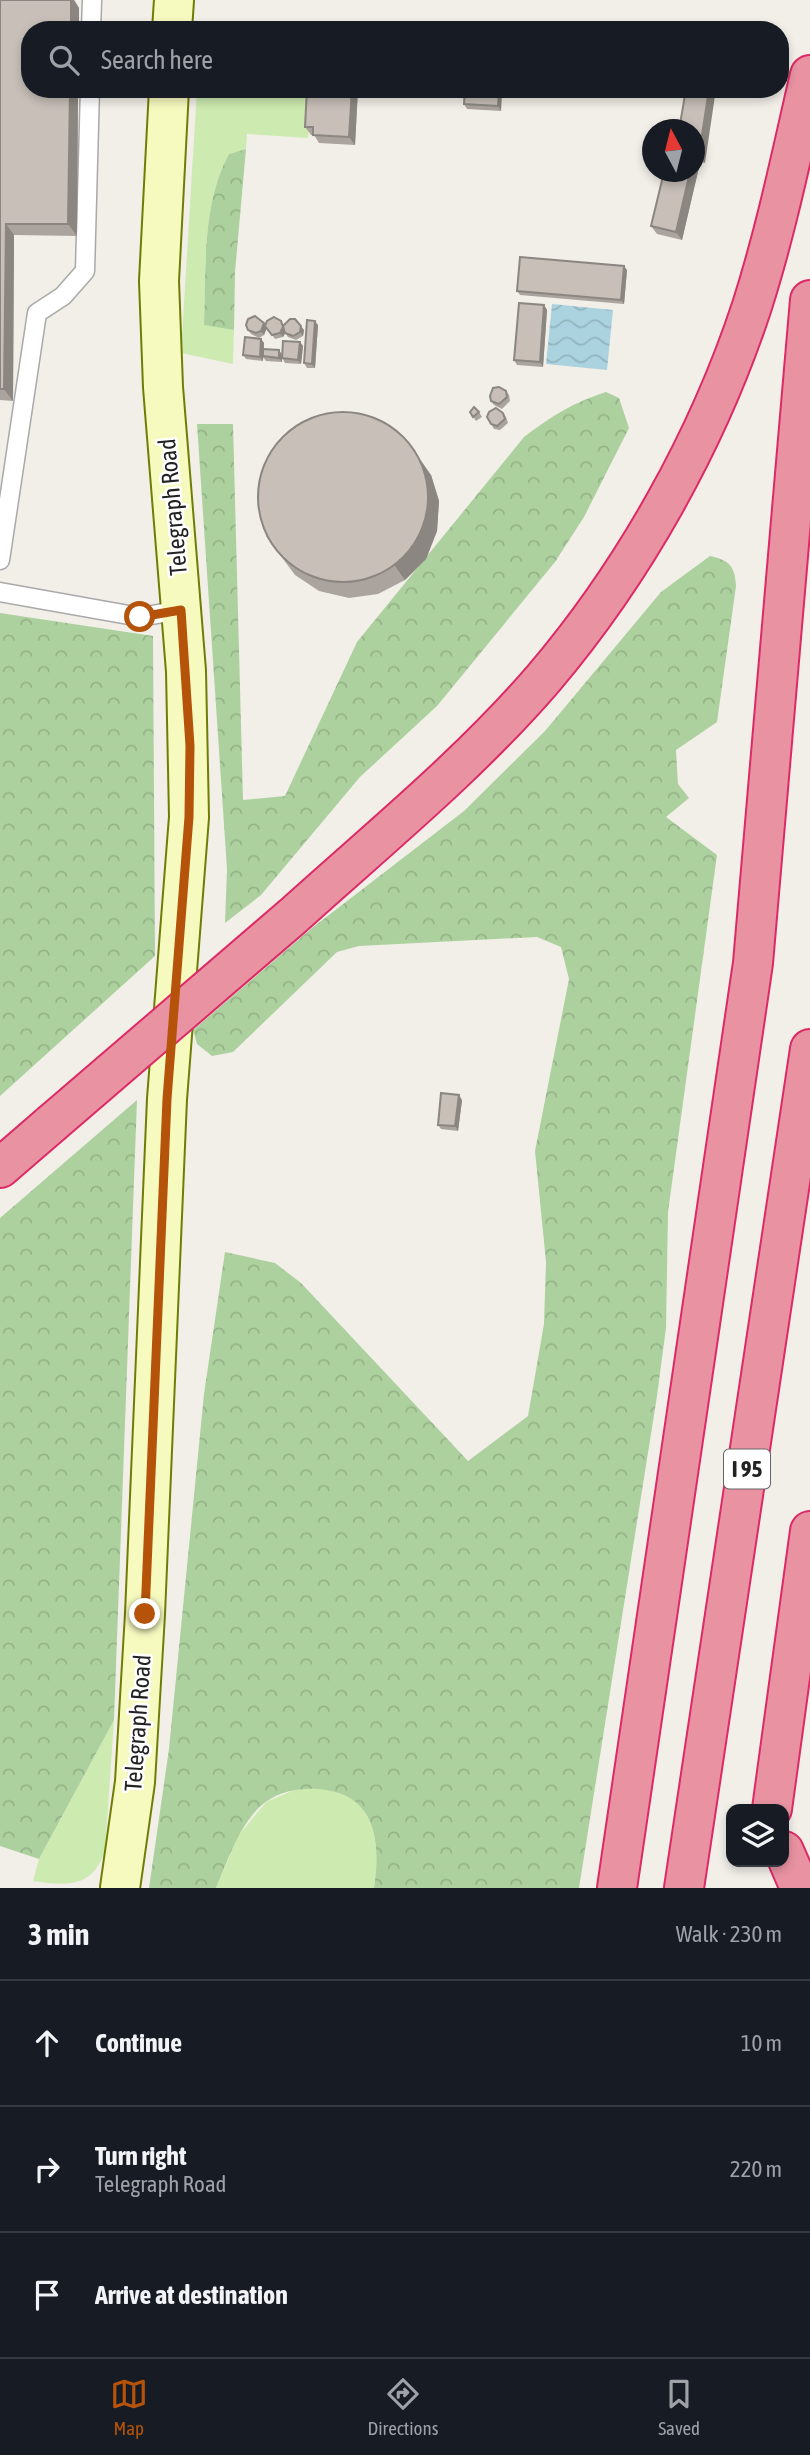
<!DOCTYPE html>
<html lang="en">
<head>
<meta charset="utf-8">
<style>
	:root { --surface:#171b24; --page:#242831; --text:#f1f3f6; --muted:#9ea1a6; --line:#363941; --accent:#b45309 }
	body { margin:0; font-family:"Asap Condensed",sans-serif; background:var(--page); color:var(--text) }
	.controls { position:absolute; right:21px; bottom:21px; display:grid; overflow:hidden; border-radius:14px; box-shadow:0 4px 10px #0003 }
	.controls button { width:63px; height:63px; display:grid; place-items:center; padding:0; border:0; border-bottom:2px solid var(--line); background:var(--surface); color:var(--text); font:35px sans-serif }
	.compass { position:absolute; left:642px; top:119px; width:63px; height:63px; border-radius:50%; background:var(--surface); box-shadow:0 4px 10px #0003; rotate:353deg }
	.stop { position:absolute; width:21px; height:21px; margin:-16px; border:5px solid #b45309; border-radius:50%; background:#fff }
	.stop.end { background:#b45309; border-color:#fff; box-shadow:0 2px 7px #0008 }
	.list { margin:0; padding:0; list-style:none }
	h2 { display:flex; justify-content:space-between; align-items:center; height:91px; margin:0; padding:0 28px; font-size:30px }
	h2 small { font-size:23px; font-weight:400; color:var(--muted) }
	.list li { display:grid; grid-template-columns:46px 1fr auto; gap:21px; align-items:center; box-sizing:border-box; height:126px; padding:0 28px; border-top:2px solid var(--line) }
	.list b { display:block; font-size:26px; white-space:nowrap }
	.list p { margin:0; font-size:23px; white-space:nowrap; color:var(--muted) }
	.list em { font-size:23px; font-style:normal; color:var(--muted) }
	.icon { flex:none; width:38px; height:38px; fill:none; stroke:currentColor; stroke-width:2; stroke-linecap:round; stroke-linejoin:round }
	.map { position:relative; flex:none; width:810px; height:1888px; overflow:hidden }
	.search { position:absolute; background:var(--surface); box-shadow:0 4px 10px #0003; left:21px; right:21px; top:21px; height:77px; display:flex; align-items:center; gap:18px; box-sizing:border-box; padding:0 24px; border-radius:28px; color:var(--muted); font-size:26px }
	.sheet { height:469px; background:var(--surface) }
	nav { display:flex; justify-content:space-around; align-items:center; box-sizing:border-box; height:98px; border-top:2px solid var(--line); background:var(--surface); font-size:19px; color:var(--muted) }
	nav a { display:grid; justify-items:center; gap:4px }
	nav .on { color:var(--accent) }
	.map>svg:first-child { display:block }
</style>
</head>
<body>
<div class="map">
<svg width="810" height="1888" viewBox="0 0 810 1888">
	<defs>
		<pattern id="forest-crowns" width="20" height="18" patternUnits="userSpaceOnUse" patternTransform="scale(1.75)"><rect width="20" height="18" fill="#add19e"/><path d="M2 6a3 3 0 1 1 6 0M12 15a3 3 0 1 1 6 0" fill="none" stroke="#95b388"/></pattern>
		<pattern id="water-waves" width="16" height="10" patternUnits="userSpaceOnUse" patternTransform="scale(1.75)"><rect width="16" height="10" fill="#aad3df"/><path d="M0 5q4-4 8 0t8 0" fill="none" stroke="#92b5bf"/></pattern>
	</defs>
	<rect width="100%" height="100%" fill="#f2efe9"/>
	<g fill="#cdebb0">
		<polygon points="201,21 290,30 200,30"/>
		<path d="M197 89H312L308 138 247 134 246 149 229 154C202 203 206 270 204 324L234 330 233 364 181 353Z"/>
		<path d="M114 1720 105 1851C92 1888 68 1886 33 1881L39 1859Z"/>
		<path d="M299 1788C309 1788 321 1788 332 1790 378 1801 380 1850 374 1888H216L238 1836 266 1802Z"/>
	</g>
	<g fill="url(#forest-crowns)">
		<path d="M246 149 235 272 234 330 204 325C206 270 202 203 229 154Z"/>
		<path d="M606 392 619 398 629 428 584 517 555 562 437 706 360 777 261 895 225 923 227 869 197 424H233L243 800 285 796 357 642 524 437C550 417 574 402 606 392Z"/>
		<path d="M710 556C730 560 735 567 736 586L717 722 676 750 678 784 689 798 666 817 717 855 668 1212 666 1328 657 1396 579 1888H374C381 1841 376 1793 318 1789 300 1788 282 1791 267 1801 241 1819 228 1860 216 1888H149L169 1749 204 1394 225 1252 275 1263 301 1283 468 1461 528 1416 544 1324 546 1262 535 1151 569 979 561 947 537 937 359 946 337 952 233 1052 212 1056 197 1044 193 1030 312 928 464 811 545 731 661 592Z"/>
		<polygon points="0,613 153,636 155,956 0,1096"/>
		<polygon points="137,1100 114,1720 39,1859 0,1846 0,1218"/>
	</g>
	<polygon fill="url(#water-waves)" points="552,304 613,310 607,370 546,364"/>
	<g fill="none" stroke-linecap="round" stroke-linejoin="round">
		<g stroke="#a9a9a9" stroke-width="21">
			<g id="lane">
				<polyline points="91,30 92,0"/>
				<polyline points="0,560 37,313 63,296 85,271 90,89"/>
				<polyline points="0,592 140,617 181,610"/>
			</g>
		</g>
		<g stroke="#707d05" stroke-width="42">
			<g id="secondary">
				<polyline points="172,30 174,0"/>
				<polyline points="120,1888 135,1782 145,1614 167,1099 189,817 186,671 163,387 159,281 169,89"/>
			</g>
		</g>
		<g stroke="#dc2a67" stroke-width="42">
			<g id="highway">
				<path d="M293 916C378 839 468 766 543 679 634 572 708 440 752 306 776 231 792 153 810 75"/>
				<polyline points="0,1168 51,1124"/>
				<polyline points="772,1809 810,1531"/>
				<polyline points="784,1851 800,1888"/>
				<polyline points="617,1888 753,963 810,300"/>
				<polyline points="684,1888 810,1049"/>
			</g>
		</g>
		<use href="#lane" stroke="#fff" stroke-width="18"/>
		<use href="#secondary" stroke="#f7fabf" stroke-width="38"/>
		<use href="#highway" stroke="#e892a2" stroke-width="38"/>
		<g stroke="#dc2a67" stroke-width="42" stroke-linecap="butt">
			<polyline id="highway-bridge" points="51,1124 293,916"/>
		</g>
		<use href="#highway-bridge" stroke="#e892a2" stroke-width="38"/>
	</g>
	<g fill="#aba49e">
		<polygon points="0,0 74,0 79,8 30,89 78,89 77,236 14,235 13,401 0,400"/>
		<polygon points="307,89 358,89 355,145 319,143 314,135 311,135 305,127"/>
		<polygon points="502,89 501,111 467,109 464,104"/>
		<polygon points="686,89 705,163 700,163 682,240 657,234 651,226 695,172"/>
		<polygon points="627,270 624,304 520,295 517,291"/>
		<polygon points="544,305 547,310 543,367 517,365 514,360"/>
		<polygon points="281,321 284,325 304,330 303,336 296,340 288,337 285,333 283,337 275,339 267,328 264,335 259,338 251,334 248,330 264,323 265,326"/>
		<polygon points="318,325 315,368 307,368 304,363"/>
		<polygon points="261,339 264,343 264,349 279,350 282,355 282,362 266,361 263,357 263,361 246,359 243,355"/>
		<polygon points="300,342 303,346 301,364 285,363 282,358"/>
		<polygon points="506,391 509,395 510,401 502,409 494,405 491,401"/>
		<polygon points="470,412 479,412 482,417 476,421"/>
		<polygon points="503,413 506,417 508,423 500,430 494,429 487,417"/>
		<polygon points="431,475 439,501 437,531 426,559 405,580 378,594 349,598 319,591 295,575 266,536"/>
		<polygon points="462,1100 458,1131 441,1129 438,1125"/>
	</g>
	<g fill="#8b8681">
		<polygon points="71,0 74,0 79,8 79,30 71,30"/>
		<polygon points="70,89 78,89 77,236 68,224"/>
		<polygon points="352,89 358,89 355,145 349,137"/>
		<polygon points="499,89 502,89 501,111 498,106"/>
		<polygon points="709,89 716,89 705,163 699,155"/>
		<polygon points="695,155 700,163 682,240 676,232 690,172 695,172"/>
		<polygon points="6,224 14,235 13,401 4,389"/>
		<polygon points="624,266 627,270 624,304 621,300"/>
		<polygon points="544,305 547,310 543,367 540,362"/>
		<polygon points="281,321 284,326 286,332 283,337 280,333"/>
		<polygon points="315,321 318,325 315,368 312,364"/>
		<polygon points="264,323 267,327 264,335 261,331"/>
		<polygon points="301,326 304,330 303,336 300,332"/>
		<polygon points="261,339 264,343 263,361 260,357"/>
		<polygon points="300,342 303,346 301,364 298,360"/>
		<polygon points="279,350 282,355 282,362 279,358"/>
		<polygon points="406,439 431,475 439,501 437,531 426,559 405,580 395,566"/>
		<polygon points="459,1095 462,1100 458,1131 455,1126"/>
	</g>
	<g fill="#c7bfb8" stroke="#8b8681" stroke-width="2">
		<polygon points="0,0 71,0 71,30 30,30 30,89 70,89 68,224 6,224 4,389 0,389"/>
		<polygon points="307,89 352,89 349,137 313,135 313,127 305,127"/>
		<polygon points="465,89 499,89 498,106 464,104"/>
		<polygon points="686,89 709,89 699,155 695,154 695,130 679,130"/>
		<polygon points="664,172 690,172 676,232 651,226"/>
		<polygon points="520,257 624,266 621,300 517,291"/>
		<polygon points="519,303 544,305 540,362 514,360"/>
		<polygon points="255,316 264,323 261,331 256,333 248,330 246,325 248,319"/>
		<polygon points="274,317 281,321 283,327 280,333 272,335 265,326 267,321"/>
		<polygon points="290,319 295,319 301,326 300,332 293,336 285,333 283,326"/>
		<polygon points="307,320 315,321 312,364 304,363"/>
		<polygon points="245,337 261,339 260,357 243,355"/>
		<polygon points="283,341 300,342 298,360 282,358"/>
		<polygon points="263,349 279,350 279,358 263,356"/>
		<polygon points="499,387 506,391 507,397 499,404 491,401 490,396 493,388"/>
		<polygon points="474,407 479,412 473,417 470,412"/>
		<polygon points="496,408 503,413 505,419 497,426 491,424 487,417 489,412"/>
		<circle cx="343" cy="497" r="85"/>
		<polygon points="441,1093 459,1095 455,1126 438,1125"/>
	</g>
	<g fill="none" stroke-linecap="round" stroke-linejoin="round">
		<polyline stroke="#b45309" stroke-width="9" points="140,617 181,610 190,746 189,817 167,1099 145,1614"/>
	</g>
	<g text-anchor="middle" stroke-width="5" stroke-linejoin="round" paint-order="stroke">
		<rect fill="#fff" stroke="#646464" stroke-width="2" x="724" y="1449.5" width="46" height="39" rx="5"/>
		<g font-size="23" font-weight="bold" fill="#222">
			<text x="747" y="1477">I 95</text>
		</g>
		<g font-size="24" fill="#222" stroke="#fff">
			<text transform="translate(173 507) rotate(-95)" y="8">Telegraph Road</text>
			<text transform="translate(138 1723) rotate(-86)" y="8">Telegraph Road</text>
		</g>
	</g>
</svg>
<div class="controls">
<button><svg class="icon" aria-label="layers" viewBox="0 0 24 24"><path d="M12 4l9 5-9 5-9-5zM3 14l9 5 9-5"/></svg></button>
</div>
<svg class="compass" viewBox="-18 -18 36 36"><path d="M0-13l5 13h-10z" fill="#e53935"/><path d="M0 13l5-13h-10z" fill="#9ea1a6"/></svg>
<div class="stop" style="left:140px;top:617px"></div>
<div class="stop end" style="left:145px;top:1614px"></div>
<div class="search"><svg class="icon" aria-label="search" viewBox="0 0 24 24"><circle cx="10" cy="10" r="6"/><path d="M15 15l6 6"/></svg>Search here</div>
</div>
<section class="sheet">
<h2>3 min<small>Walk · 230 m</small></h2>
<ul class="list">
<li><svg class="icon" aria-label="ahead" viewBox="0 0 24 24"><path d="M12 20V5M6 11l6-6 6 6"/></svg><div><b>Continue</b></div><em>10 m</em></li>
<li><svg class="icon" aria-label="right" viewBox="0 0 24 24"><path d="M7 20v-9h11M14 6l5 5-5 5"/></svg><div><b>Turn right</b><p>Telegraph Road</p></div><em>220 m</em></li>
<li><svg class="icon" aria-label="arrive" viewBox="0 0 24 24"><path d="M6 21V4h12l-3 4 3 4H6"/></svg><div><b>Arrive at destination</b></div></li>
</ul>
</section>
<nav>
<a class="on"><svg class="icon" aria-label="map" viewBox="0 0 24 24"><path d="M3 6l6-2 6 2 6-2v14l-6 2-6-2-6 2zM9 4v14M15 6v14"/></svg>Map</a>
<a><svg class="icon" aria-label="directions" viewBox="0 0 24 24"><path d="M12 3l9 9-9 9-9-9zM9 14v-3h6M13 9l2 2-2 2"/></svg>Directions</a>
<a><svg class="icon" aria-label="saved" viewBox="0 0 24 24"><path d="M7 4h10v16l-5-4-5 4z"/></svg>Saved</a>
</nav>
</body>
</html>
